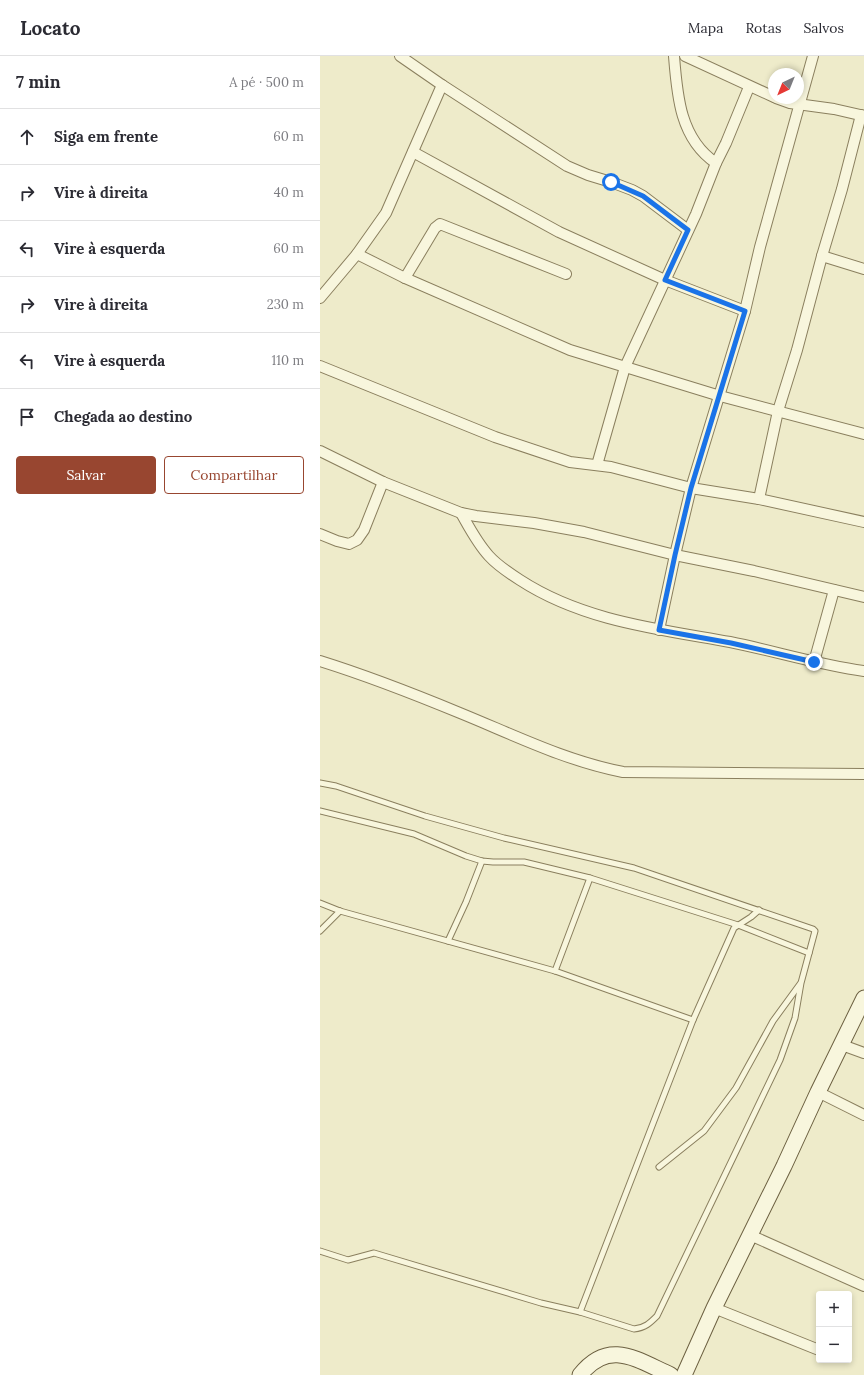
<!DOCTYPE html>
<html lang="pt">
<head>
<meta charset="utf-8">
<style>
	:root { --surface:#fff; --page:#f2f2f3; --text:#2b2b33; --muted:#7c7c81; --line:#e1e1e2; --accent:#984630 }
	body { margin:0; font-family:Lora,serif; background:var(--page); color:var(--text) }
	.controls { position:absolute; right:12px; bottom:12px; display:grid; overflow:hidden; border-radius:4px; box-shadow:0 2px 6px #0003 }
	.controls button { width:36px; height:36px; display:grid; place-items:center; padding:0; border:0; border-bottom:1px solid var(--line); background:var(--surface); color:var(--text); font:20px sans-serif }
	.compass { position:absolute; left:448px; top:12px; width:36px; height:36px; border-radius:50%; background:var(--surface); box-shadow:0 2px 6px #0003; rotate:223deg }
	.stop { position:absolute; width:12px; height:12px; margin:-9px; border:3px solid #1a73e8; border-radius:50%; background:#fff }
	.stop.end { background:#1a73e8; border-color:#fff; box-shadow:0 1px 4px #0008 }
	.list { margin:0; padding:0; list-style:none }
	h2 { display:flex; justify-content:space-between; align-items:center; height:52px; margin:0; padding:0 16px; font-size:17px }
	h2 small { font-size:13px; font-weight:400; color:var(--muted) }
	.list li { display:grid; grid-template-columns:26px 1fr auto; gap:12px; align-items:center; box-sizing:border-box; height:56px; padding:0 16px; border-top:1px solid var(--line) }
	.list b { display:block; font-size:15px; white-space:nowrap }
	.list em { font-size:13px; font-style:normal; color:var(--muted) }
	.actions { display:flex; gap:8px; padding:12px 16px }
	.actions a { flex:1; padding:9px 0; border:1px solid var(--accent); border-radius:4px; text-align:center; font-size:14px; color:var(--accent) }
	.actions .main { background:var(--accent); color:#fff }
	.icon { flex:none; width:22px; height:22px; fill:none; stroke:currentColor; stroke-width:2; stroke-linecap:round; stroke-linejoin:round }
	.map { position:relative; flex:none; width:544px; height:1319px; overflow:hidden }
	header { display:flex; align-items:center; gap:24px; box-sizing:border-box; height:56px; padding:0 20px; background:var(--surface); border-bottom:1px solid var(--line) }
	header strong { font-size:19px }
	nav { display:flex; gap:22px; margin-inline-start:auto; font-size:14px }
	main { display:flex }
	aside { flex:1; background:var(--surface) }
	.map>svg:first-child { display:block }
</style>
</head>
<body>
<header>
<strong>Locato</strong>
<nav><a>Mapa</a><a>Rotas</a><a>Salvos</a></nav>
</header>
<main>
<aside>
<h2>7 min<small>A pé · 500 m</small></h2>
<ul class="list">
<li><svg class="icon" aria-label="ahead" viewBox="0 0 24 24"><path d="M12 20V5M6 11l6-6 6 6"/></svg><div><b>Siga em frente</b></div><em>60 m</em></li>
<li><svg class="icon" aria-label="right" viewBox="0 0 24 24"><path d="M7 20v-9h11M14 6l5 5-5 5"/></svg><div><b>Vire à direita</b></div><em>40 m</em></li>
<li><svg class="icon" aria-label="left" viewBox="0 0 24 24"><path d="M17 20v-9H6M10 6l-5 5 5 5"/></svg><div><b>Vire à esquerda</b></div><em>60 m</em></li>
<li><svg class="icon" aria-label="right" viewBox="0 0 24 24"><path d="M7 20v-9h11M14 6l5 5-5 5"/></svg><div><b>Vire à direita</b></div><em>230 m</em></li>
<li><svg class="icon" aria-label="left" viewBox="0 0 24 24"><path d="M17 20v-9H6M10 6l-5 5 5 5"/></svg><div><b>Vire à esquerda</b></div><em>110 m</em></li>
<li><svg class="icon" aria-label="arrive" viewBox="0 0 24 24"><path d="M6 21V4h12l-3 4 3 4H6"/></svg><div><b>Chegada ao destino</b></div></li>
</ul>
<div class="actions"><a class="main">Salvar</a><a>Compartilhar</a></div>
</aside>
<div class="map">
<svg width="544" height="1319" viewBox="0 0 544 1319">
	<rect width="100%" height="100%" fill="#eeebca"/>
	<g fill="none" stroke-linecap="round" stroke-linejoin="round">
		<g stroke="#8a7f5e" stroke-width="7">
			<g id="lane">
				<path d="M0 727 16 730 105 760 184 782 314 812 493 873 495 875 481 927 475 962 460 1004 337 1260C330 1267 325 1272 314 1273L260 1256"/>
				<polyline points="0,755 94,778 146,800 162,805 173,806 204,806 270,822 418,869 489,897"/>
				<polyline points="0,847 20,855 235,915 373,964"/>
				<polyline points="0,875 20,855"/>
				<polyline points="128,885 146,846 162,805"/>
				<polyline points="235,915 270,822"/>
				<polyline points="339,1111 384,1075 416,1032 453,965 480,928"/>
				<polyline points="0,1195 28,1204 54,1197 221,1247 260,1256 373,964 414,872 431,861 439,854"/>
			</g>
		</g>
		<g stroke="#8a7f5e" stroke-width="12">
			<g id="street">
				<polyline points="80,0 122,29 247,110 268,119 291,126 312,134 323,140 368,174"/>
				<path d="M354 0C357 39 360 83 396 107"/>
				<polyline points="365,0 454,41"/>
				<polyline points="456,42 470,47 514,53 544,60"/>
				<polyline points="93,96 239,176 345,224 425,255"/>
				<polyline points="37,198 85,222 250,294 400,340 544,378"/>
				<polyline points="502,200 544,213"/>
				<polyline points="85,222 115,172 120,168 246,218"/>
				<polyline points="0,242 37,198 66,157 122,29"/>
				<polyline points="0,310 175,381 250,406 291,411 371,432 439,443 544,466"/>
				<polyline points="0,395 63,426 141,457 156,460 214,467 264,476 355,499 434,515 544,541"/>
				<polyline points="277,409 305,311 376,158 396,107 406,87 429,31"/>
				<polyline points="439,443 458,355 477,294 502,200 522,133 541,59"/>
				<path d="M141 457C149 471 157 487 169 500 178 510 189 517 200 524 263 565 338 573 410 586 455 595 499 609 544 615"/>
				<polyline points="0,478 17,485 29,488 37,484 44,474 63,426"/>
				<polyline points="339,574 355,499 371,432 425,255 440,191 493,0"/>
				<path d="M0 605C48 620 94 638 140 657 194 679 246 705 303 716L544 718"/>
				<polyline points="494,606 514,534"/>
				<polyline points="522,989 544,997"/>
				<polyline points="498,1036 544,1059"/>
				<polyline points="430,1179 544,1230"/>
				<polyline points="394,1252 499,1294"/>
			</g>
		</g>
		<g stroke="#6c6041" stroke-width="17">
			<g id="secondary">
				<path d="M260 1319C289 1282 317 1304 351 1319"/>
				<polyline points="364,1319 394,1252 464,1110 498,1036 544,942"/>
			</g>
		</g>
		<use href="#lane" stroke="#f8f6dd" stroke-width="5"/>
		<use href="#street" stroke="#f8f6dd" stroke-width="10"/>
		<use href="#secondary" stroke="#f8f6dd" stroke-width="15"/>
	</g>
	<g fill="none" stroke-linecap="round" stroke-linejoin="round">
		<polyline stroke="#1a73e8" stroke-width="5" points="291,126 323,140 368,174 345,224 425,255 371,432 355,499 339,574 411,587 494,606"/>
	</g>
</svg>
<div class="controls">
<button>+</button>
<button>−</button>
</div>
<svg class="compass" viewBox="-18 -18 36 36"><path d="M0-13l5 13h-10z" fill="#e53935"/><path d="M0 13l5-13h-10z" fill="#7c7c81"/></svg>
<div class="stop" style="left:291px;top:126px"></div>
<div class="stop end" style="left:494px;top:606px"></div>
</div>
</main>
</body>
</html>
